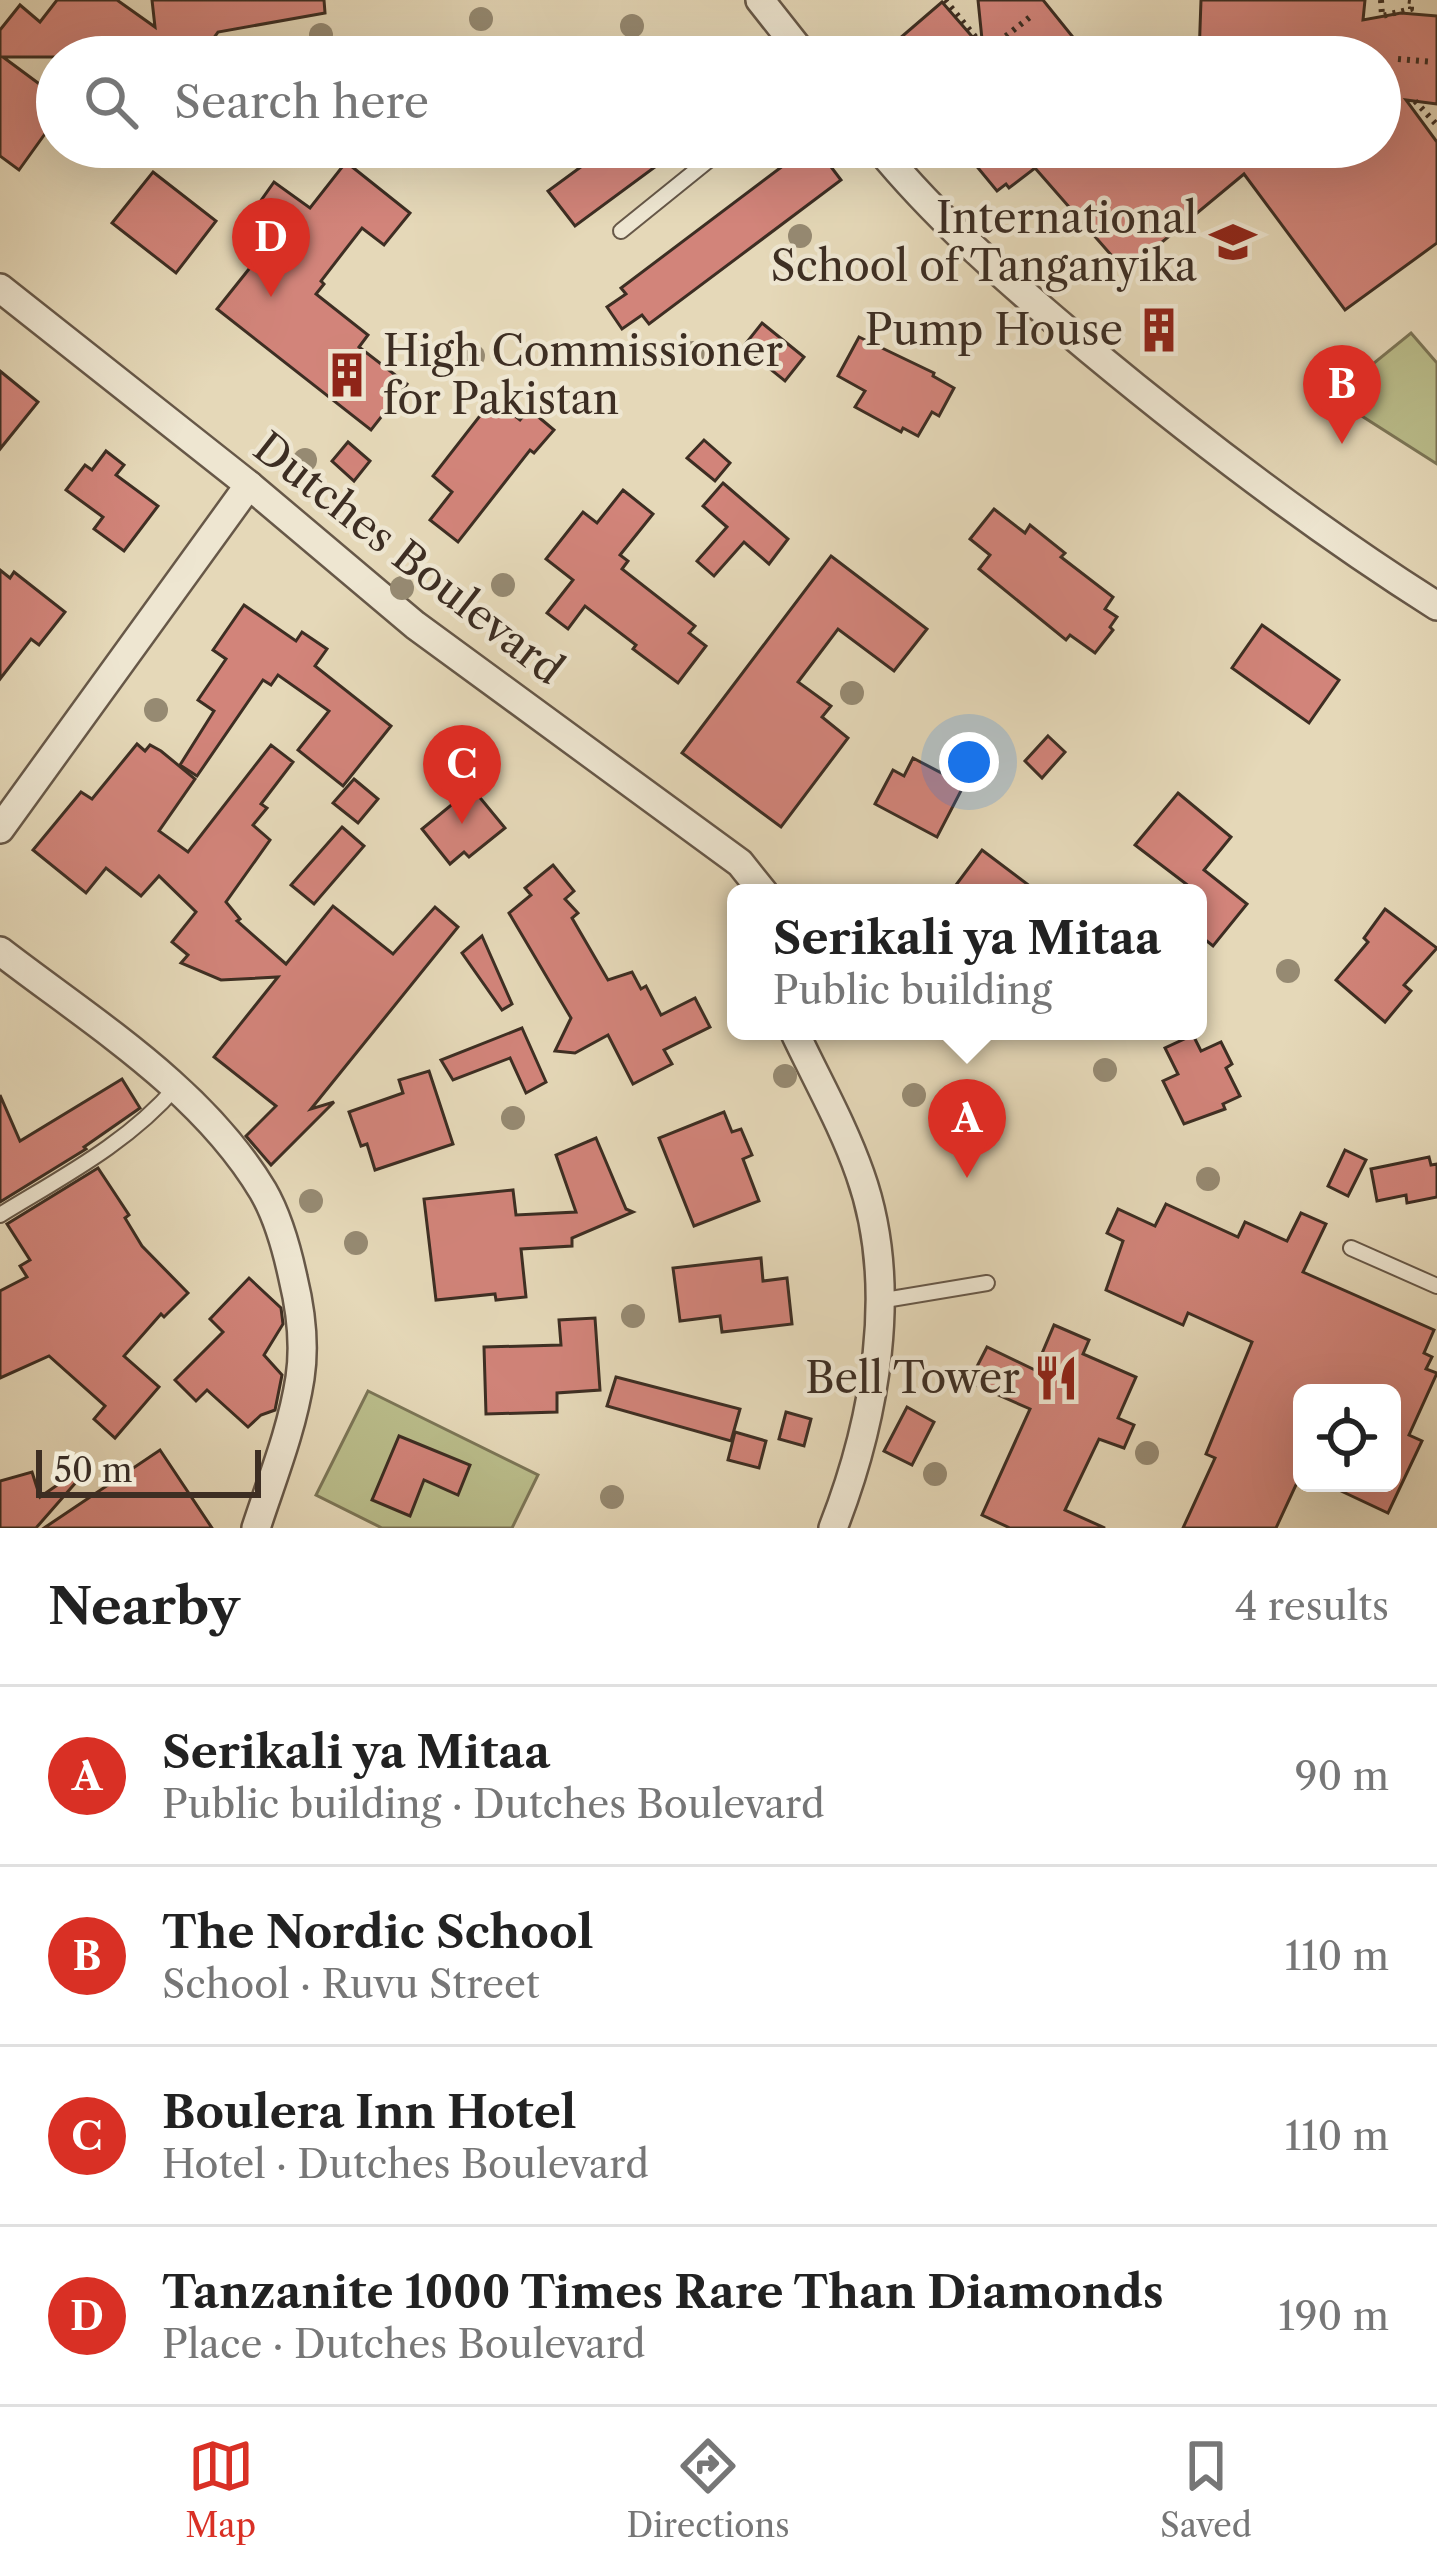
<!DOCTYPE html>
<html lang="en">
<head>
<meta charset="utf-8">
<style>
	:root { --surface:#fff; --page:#f2f2f2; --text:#222; --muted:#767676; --line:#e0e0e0; --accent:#d93025 }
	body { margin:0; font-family:"Libre Caslon Text",serif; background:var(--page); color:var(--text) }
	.controls { position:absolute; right:36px; bottom:36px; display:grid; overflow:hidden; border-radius:18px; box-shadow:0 12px 48px #0002 }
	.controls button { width:108px; height:108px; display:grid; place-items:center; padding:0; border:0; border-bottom:3px solid var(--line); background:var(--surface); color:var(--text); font:60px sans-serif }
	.scale { position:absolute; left:36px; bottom:30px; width:225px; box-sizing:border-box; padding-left:12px; border:6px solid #3d2e23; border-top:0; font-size:33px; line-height:42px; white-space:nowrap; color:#3d2e23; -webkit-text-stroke:9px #eee6d1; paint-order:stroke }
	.you { position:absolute; left:969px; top:762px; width:42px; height:42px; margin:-30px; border:9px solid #fff; border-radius:50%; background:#1a73e8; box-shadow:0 0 0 18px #1a73e833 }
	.badge { display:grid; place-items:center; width:78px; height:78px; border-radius:50%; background:var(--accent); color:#fff; font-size:39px; font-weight:700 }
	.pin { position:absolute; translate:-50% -99px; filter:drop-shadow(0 3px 6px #0008) }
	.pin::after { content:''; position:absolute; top:63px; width:42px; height:36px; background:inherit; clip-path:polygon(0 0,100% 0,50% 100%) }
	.popup { position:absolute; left:727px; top:884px; width:480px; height:156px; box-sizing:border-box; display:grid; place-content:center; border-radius:18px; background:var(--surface); filter:drop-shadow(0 3px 9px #0005); font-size:39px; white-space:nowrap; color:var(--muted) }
	.popup b { font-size:45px; color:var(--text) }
	.popup::after { content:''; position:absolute; left:50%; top:100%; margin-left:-24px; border:24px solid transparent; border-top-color:var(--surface) }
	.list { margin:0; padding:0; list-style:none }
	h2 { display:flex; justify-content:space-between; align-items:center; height:156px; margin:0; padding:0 48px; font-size:51px }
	h2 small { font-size:39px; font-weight:400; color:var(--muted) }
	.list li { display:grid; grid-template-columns:78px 1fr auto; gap:36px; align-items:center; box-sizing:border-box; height:180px; padding:0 48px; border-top:3px solid var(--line) }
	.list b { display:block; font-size:45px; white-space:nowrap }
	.list p { margin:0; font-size:39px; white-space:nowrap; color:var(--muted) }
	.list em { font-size:39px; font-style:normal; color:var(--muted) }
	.icon { flex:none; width:66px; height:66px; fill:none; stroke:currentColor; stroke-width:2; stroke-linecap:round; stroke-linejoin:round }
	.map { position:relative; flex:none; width:1437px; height:1528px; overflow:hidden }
	.search { position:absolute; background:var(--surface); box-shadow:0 12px 48px #0002; left:36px; right:36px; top:36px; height:132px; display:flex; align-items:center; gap:30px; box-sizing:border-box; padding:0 42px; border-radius:66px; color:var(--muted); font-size:45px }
	.sheet { height:876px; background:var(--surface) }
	nav { display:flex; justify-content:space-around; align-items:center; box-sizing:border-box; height:168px; border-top:3px solid var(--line); background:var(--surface); font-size:33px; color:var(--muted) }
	nav a { display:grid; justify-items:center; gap:6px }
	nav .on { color:var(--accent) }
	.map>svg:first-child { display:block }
</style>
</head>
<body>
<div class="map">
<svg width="1437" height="1528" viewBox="0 0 1437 1528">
	<rect width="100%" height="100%" fill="#e5d8b8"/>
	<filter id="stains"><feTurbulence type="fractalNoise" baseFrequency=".00167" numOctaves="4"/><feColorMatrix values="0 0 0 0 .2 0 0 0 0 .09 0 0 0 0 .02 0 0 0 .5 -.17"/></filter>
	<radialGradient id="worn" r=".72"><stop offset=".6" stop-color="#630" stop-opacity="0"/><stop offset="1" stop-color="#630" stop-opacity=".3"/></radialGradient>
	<g fill="#babd8b" stroke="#7c7657" stroke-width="3">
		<polygon points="1411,333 1437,363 1437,464 1332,397"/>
		<polygon points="368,1391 538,1475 512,1528 382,1528 316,1495"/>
	</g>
	<g fill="#d2847a" stroke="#3d2e23" stroke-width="3">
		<polygon points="57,0 117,0 155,27 152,0 324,0 325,13 218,32 200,57 103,54 100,57 3,57 57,97 57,117 19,170 0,156 0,30 20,5 40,22"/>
		<polygon points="978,0 1043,0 1089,57 878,57 942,2 983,49"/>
		<polygon points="1201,0 1365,0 1363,20 1401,13 1437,16 1437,104 1406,100 1437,142 1437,243 1345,310 1244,174 1126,272 1035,168 1009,188 1006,184 997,191 969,157 981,147 1380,147 1380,57 1199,57"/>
		<polygon points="608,147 682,147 575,226 548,191"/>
		<polygon points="808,147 816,147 841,180 649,324 642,315 622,329 607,307 626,294 621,288"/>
		<polygon points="346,162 410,213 384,245 362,228 321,281 324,284 316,294 368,335 359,347 407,384 371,430 217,309 269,244 243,226 274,182 310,208"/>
		<polygon points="153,172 216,221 176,273 112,223"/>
		<polygon points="762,323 804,357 785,381 743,347"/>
		<polygon points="859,337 934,373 933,376 954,388 939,416 932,412 918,436 903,428 901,432 855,407 865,391 838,376"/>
		<polygon points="0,371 38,402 0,449"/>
		<polygon points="493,399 520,420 529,409 554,430 534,453 530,450 458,542 430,520 452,492 433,476"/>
		<polygon points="704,440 730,463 715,481 687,458"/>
		<polygon points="348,442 370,461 354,481 332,461"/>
		<polygon points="106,451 124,465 116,475 158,506 124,551 94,529 103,517 66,490 85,465 92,470"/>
		<polygon points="723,483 788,539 769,564 744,542 714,576 697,561 727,527 703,506"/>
		<polygon points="623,490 653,514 620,555 628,561 622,569 695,626 689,633 706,646 678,683 633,649 636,645 585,606 568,629 547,613 573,580 546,559 583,512 597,523"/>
		<polygon points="994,509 1025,533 1030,525 1065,553 1061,557 1113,597 1105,609 1117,617 1110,627 1113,630 1095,653 1070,635 1066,640 979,569 990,555 970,539"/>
		<polygon points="831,556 927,629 894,671 838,629 798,682 831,706 822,717 848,738 781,827 682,753"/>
		<polygon points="0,570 10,578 14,572 65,612 39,645 31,639 0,679"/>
		<polygon points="244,605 296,641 302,632 327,649 315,666 391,726 343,786 298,750 329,711 278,675 271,685 263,680 197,776 180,765 214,711 198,700 226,659 213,650"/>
		<polygon points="1262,625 1339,680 1309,723 1232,668"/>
		<polygon points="1048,736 1065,752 1042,778 1025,761"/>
		<polygon points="137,744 145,751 150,745 161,751 195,779 159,831 188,852 271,745 293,762 261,804 267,808 253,825 270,840 226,902 240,919 237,921 286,964 333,906 393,954 435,907 458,927 311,1109 334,1102 271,1165 246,1136 276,1106 214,1057 278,977 221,980 181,963 188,955 172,942 196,912 159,876 141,896 106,868 86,893 33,850 81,792 92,799"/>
		<polygon points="913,758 964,785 937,837 875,804 893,770 904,776"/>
		<polygon points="354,779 378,799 358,823 333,803"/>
		<polygon points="472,788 505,828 469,857 464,852 450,864 422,829"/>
		<polygon points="1178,793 1231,837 1204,870 1247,904 1213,946 1198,934 1198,893 1135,845"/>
		<polygon points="342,827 364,846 314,904 291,885"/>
		<polygon points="982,850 1039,893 950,893"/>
		<polygon points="553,865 574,891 565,899 578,913 572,918 608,980 632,972 641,989 646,986 661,1015 695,998 710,1027 664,1050 672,1064 633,1084 608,1035 575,1053 555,1051 571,1018 509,913 531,895 525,888"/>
		<polygon points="1385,909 1437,948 1404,985 1411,991 1385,1022 1336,980 1368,942 1364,938"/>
		<polygon points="482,936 512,1004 502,1010 462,953"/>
		<polygon points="522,1028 546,1082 526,1093 510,1058 453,1080 441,1060"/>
		<polygon points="1193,1035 1201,1051 1221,1042 1232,1064 1226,1068 1240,1096 1223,1104 1225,1109 1184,1124 1163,1081 1178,1074 1165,1048"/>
		<polygon points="429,1071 453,1144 375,1170 367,1144 361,1146 349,1112 403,1093 399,1080"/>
		<polygon points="122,1079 140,1108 84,1147 86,1149 0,1202 0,1095 20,1141"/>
		<polygon points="724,1112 732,1132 741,1129 752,1155 743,1159 759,1201 694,1226 659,1138"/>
		<polygon points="596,1138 626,1209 633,1212 572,1238 572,1246 521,1249 526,1297 496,1300 495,1294 436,1300 424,1199 513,1190 516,1215 576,1212 556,1155"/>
		<polygon points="1345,1150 1366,1160 1348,1196 1328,1186"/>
		<polygon points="1429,1157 1431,1165 1437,1164 1437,1197 1407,1203 1406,1195 1377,1201 1371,1169"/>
		<polygon points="98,1168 129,1215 125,1218 142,1246 188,1293 164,1317 161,1314 124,1356 159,1387 115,1438 94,1419 105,1406 49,1356 0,1378 0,1291 27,1277 20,1266 30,1260 7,1224"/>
		<polygon points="1166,1204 1238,1237 1245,1222 1287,1241 1301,1213 1326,1224 1303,1272 1434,1330 1424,1353 1432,1357 1426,1369 1437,1373 1409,1435 1422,1441 1388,1513 1324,1483 1392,1483 1392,1393 1302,1393 1302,1472 1276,1528 1183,1528 1215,1458 1206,1454 1252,1342 1188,1313 1183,1325 1106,1290 1123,1241 1107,1233 1118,1209 1155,1226"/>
		<polygon points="761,1258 763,1281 787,1278 792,1324 722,1332 720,1316 680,1321 673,1268"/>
		<polygon points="249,1278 281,1308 283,1324 264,1355 282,1375 275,1410 261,1415 248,1427 207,1390 196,1401 175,1380 223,1332 210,1319"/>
		<polygon points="595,1318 600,1390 557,1393 557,1412 486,1414 484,1347 561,1345 559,1320"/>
		<polygon points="1054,1325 1089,1340 1083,1354 1136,1377 1118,1418 1134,1425 1124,1448 1099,1439 1065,1510 1105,1528 1010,1528 982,1515 1030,1409 969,1382 987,1347 1035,1370"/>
		<polygon points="616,1377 740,1409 731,1441 607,1406"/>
		<polygon points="907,1407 934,1422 912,1465 884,1451"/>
		<polygon points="786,1412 811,1419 804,1446 779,1439"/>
		<polygon points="735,1432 766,1441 759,1468 728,1460"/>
		<polygon points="399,1436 470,1465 458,1495 424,1480 410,1516 372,1500"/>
		<polygon points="160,1450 212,1528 44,1528"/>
		<polygon points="32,1472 40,1497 73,1474 78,1480 36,1528 0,1528 0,1481"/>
	</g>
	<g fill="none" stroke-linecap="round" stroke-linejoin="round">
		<g stroke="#675848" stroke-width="18">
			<g id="service">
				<polyline points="621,231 725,147"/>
				<path d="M0 1215C62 1177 128 1143 176 1087"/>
				<polyline points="1351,1248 1437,1286"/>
				<polyline points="879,1301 987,1283"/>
			</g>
		</g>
		<g stroke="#675848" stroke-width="32">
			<g id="minor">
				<polyline points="760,0 805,57"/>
				<path d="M878 147C939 222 1016 288 1090 350 1201 442 1315 529 1437 606"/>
				<polyline points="0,288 249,485 415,625 740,863 764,893"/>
				<polyline points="0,829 249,485"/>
				<path d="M0 951C92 1022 202 1089 263 1191 278 1217 287 1250 293 1278 301 1311 305 1345 300 1378 292 1430 272 1479 256 1528"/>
				<path d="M794 1031C816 1078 843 1125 860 1174 900 1286 875 1421 833 1528"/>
			</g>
		</g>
		<g stroke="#3d2e23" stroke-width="6" stroke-dasharray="3 6" stroke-linecap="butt">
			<polyline points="945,0 987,51 1030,17"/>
			<polyline points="1381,0 1382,16 1411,9 1411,1 1403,0"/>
			<polyline points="1398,59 1433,62"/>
			<polyline points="1415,101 1437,125"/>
		</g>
		<use href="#service" stroke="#eee6d1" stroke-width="14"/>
		<use href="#minor" stroke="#eee6d1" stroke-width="27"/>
	</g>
	<g fill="#968a72">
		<circle cx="481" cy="19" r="12"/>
		<circle cx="632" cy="26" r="12"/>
		<circle cx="321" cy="35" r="12"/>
		<circle cx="800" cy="236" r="12"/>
		<circle cx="693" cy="353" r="12"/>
		<circle cx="473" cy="356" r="12"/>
		<circle cx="305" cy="460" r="12"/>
		<circle cx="503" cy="585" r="12"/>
		<circle cx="402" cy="588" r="12"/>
		<circle cx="852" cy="693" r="12"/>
		<circle cx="156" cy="710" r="12"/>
		<circle cx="1288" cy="971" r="12"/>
		<circle cx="1105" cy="1070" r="12"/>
		<circle cx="785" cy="1076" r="12"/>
		<circle cx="914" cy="1095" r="12"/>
		<circle cx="513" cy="1118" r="12"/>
		<circle cx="1208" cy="1179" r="12"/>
		<circle cx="311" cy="1201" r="12"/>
		<circle cx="356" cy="1243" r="12"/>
		<circle cx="633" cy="1316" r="12"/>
		<circle cx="1147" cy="1453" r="12"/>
		<circle cx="935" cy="1474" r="12"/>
		<circle cx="612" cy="1497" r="12"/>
	</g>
	<defs>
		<g id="school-bare" transform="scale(3.6)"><path d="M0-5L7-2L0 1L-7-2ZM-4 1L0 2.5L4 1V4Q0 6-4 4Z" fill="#8f2418" stroke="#eee6d1" stroke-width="2.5" paint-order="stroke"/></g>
		<g id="building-bare" transform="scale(3.6)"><path d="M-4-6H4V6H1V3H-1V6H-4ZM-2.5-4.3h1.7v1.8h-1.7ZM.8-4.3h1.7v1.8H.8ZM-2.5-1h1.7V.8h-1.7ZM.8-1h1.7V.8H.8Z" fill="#8f2418" stroke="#eee6d1" stroke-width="2.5" paint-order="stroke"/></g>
		<g id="restaurant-bare" transform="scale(3.6)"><path d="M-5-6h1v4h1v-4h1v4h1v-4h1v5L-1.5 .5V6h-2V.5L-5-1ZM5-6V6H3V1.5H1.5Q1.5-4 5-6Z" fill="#8f2418" stroke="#eee6d1" stroke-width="2.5" paint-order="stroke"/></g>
	</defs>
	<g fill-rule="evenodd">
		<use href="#school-bare" x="1233" y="242"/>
		<use href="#building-bare" x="1159" y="330"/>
		<use href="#building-bare" x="347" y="375"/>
		<use href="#restaurant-bare" x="1056" y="1378"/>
	</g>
	<g text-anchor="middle" stroke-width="9" stroke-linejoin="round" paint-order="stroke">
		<g font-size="42" fill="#3d2e23" stroke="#eee6d1" text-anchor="end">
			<text x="1197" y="233">International<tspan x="1197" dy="48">School of Tanganyika</tspan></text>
			<text x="1123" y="345">Pump House</text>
			<text x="383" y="366" text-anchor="start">High Commissioner<tspan x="383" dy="48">for Pakistan</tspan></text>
			<text x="1020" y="1393">Bell Tower</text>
		</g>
		<g font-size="42" fill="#3d2e23" stroke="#eee6d1">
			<text transform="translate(409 558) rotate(38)" y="15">Dutches Boulevard</text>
		</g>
	</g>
	<rect width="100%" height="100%" filter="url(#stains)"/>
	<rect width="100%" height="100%" fill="url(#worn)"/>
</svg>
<div class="controls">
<button><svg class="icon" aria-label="locate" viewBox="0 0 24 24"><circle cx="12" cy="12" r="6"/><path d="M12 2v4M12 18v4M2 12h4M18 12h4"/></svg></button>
</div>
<div class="scale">50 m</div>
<div class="you"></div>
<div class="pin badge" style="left:967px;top:1178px">A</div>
<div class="popup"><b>Serikali ya Mitaa</b>Public building</div>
<div class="pin badge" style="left:1342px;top:444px">B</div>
<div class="pin badge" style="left:462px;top:824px">C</div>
<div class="pin badge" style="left:271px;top:297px">D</div>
<div class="search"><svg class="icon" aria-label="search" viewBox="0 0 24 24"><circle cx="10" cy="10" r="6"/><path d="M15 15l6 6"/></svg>Search here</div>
</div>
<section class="sheet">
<h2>Nearby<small>4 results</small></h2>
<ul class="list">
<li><span class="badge">A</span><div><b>Serikali ya Mitaa</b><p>Public building · Dutches Boulevard</p></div><em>90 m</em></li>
<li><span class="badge">B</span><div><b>The Nordic School</b><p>School · Ruvu Street</p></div><em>110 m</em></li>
<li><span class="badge">C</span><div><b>Boulera Inn Hotel</b><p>Hotel · Dutches Boulevard</p></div><em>110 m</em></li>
<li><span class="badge">D</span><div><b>Tanzanite 1000 Times Rare Than Diamonds</b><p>Place · Dutches Boulevard</p></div><em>190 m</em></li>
</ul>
</section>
<nav>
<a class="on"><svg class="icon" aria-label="map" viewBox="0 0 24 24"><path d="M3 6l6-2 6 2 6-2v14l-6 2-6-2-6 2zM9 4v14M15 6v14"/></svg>Map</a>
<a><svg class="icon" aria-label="directions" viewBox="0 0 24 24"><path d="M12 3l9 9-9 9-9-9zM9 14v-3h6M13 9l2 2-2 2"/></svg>Directions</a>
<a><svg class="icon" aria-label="saved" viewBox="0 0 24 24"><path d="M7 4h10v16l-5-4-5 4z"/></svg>Saved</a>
</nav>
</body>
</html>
